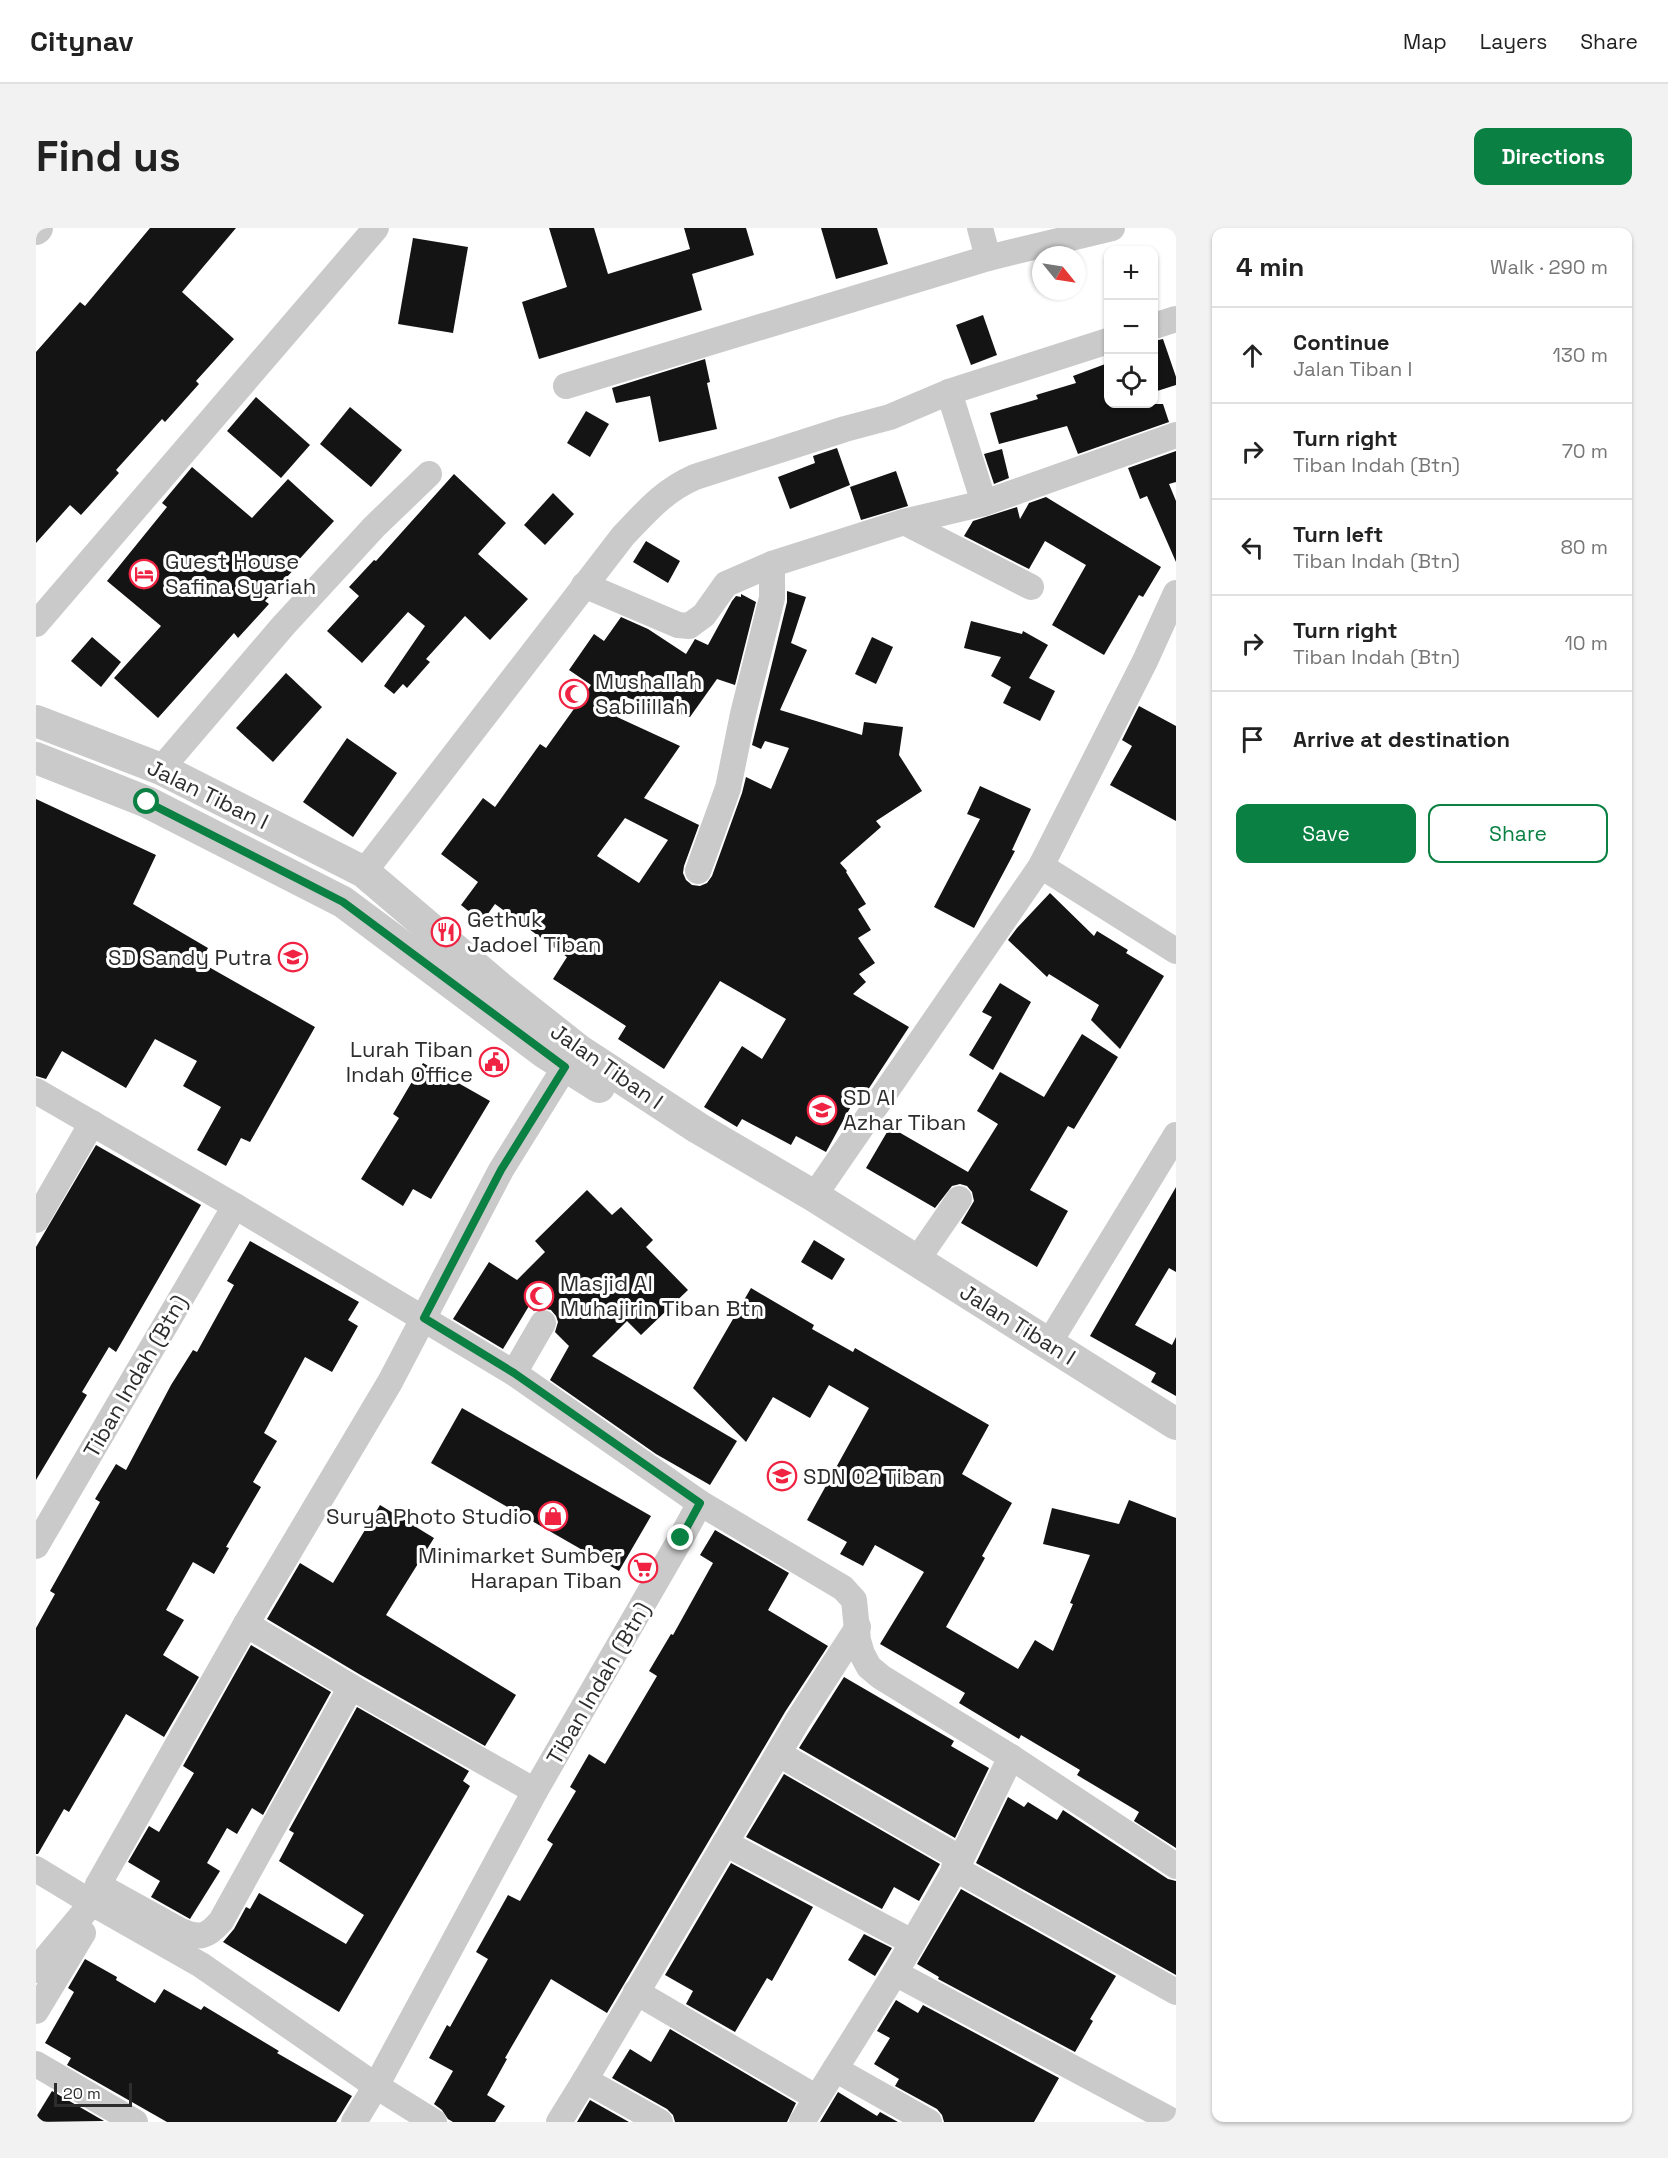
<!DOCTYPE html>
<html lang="en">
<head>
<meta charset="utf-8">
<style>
	:root { --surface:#fff; --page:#f2f2f2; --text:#222; --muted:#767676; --line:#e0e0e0; --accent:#0b8043 }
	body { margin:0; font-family:"Space Grotesk",sans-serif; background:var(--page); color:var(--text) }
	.controls { position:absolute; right:18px; top:18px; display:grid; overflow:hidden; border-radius:12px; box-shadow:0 2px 4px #0004 }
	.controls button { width:54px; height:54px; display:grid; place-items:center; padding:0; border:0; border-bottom:2px solid var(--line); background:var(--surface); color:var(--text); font:30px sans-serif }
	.compass { position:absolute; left:996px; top:18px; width:54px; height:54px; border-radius:50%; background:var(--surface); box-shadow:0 2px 4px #0004; rotate:120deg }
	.scale { position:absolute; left:18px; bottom:15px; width:78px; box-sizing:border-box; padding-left:6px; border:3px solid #2d2d2d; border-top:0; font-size:16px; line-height:21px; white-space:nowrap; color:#2d2d2d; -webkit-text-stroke:4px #fff; paint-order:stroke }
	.stop { position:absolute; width:18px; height:18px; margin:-14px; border:4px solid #0b8043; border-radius:50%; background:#fff }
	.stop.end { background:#0b8043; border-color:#fff; box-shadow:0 2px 6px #0008 }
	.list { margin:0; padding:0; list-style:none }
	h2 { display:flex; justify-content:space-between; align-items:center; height:78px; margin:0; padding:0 24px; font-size:26px }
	h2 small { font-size:20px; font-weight:400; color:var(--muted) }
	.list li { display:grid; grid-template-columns:39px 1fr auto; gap:18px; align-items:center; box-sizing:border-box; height:96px; padding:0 24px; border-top:2px solid var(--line) }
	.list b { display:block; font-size:22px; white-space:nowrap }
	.list p { margin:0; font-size:20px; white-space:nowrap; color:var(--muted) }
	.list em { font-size:20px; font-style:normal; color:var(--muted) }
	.actions { display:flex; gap:12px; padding:18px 24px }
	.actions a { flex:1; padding:14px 0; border:2px solid var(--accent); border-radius:12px; text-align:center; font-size:21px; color:var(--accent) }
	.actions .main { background:var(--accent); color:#fff }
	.icon { flex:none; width:33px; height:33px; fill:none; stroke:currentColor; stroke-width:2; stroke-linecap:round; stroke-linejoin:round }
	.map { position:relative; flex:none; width:1140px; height:1894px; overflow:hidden; border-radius:12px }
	header { display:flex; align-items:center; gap:36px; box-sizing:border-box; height:84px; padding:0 30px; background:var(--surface); border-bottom:2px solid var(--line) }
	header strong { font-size:28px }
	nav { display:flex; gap:33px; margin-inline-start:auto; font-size:21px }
	.intro { display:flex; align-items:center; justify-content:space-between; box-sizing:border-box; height:144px; padding:0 36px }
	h1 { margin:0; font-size:42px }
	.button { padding:15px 27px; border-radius:12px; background:var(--accent); color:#fff; font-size:21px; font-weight:700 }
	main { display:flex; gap:36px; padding:0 36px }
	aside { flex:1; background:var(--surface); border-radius:12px; box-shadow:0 2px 4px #0004 }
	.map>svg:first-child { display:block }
</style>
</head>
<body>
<header>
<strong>Citynav</strong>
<nav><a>Map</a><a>Layers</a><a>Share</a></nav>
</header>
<div class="intro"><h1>Find us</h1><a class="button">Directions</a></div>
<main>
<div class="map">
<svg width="1140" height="1894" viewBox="0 0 1140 1894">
	<rect width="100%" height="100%" fill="#fff"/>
	<g fill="#141414" fill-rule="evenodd">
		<polygon points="114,0 200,0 146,64 198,111 160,153 163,156 129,194 126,191 80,242 83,245 45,287 34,277 0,315 0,124 44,74 49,78"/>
		<polygon points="513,0 558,0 572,46 654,21 648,0 710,0 718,27 656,46 666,82 503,131 486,74 531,59"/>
		<polygon points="785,0 841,0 852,36 800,51"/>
		<polygon points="377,10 432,19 417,105 362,96"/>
		<polygon points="947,87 961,127 935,137 920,97"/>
		<polygon points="1127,111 1140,149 1140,157 1118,164 1118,113"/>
		<polygon points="669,131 674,154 671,155 681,201 623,214 614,168 580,175 576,160"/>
		<polygon points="1072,135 1072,176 1127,176 1133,194 1042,226 1031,198 963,216 954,185 1002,171 1000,167 1040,155 1037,148"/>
		<polygon points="220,169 274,217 245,250 191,203"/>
		<polygon points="314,179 366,222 335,259 284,216"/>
		<polygon points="550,183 573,196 554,229 531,215"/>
		<polygon points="801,220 814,257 754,281 742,249 779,235 777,228"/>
		<polygon points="966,221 973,250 958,256 948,226"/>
		<polygon points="1140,223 1140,254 1133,256 1140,273 1140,334 1111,268 1104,271 1092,240"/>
		<polygon points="156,239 216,290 252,251 298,293 259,336 261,338 229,373 233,376 202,410 198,405 122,490 78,450 125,398 71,353 131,279 126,275"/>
		<polygon points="860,243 872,278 825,292 814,259"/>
		<polygon points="418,246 470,295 442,326 492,371 454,412 429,388 390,431 394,434 371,460 367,456 358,466 348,458 389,398 372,384 326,435 291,403 323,368 313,359 338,332 340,333"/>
		<polygon points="517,265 538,286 509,317 488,297"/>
		<polygon points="1010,269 1125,339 1107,369 1103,367 1068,427 1016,397 1050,337 1009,313 993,341 928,308 937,293 981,279 984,291 993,275"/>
		<polygon points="610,313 644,333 632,355 597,334"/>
		<path d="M751 363 770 369 755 415 771 422 744 482 826 507 828 494 867 499 863 527 886 563 840 593 845 599 804 635 811 643 810 644 830 676 822 681 835 702 822 710 839 735 823 746 830 754 817 766 873 799 824 874 819 871 790 924 760 908 755 917 706 891 701 899 668 879 706 818 726 831 750 791 684 753 628 841 582 811 590 798 517 751 531 729 459 676 446 694 425 677 442 654 405 626 447 570 459 579 504 516 510 520 555 457 533 442 558 406 568 413 585 389 612 401 650 426 659 411 672 417 696 373 700 368 705 369V366L720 374 699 457 681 451 654 489 589 469 581 489 644 518 608 570 663 597 648 638 647 645 650 652 656 657 664 658 671 655 676 648 706 565 710 549 735 561 753 520 729 513 725 521 716 517 751 374ZM589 590 632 612 603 655 561 628Z"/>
		<polygon points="935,393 986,406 987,403 1012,417 993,450 1019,463 1004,493 967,475 975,459 955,448 965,429 928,420"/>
		<polygon points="56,409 85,434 65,459 35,433"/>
		<polygon points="836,409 857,419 840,456 819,446"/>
		<polygon points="250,445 286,479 237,534 200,500"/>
		<polygon points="1103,478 1140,498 1140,593 1074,557 1096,518 1086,512"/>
		<polygon points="311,510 361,545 317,609 267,574"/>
		<polygon points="944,558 995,581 976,622 979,623 938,700 898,679 944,591 931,586"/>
		<polygon points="0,571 120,627 97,676 172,720 164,734 279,799 214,914 205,910 190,938 161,922 185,879 147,858 161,833 119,811 90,860 26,823 10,851 0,848"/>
		<polygon points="1014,665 1058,708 1061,703 1092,722 1090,725 1128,748 1084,821 1055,792 1063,777 1013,746 1011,749 972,712 981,700"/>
		<polygon points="964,755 995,774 957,842 933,827 956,789 946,784"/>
		<polygon points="1046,806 1082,829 1038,901 1032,898 994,962 1032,983 1001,1039 925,995 938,973 936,964 931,958 924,956 916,958 899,980 830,940 854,899 932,944 962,896 941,883 964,844 1008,869"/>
		<polygon points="387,835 454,873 395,971 377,961 367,978 325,951 363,890 357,886"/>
		<polygon points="60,917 165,977 80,1124 73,1119 46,1164 51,1167 0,1252 0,1019"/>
		<polygon points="1140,959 1140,1044 1133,1040 1099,1097 1136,1117 1140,1109 1140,1168 1115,1154 1120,1145 1054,1108"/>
		<polygon points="551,962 576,987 585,979 617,1012 610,1019 652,1062 605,1107 591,1093 556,1128 701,1213 674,1257 620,1226 514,1152 533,1118 519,1104 522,1094 520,1088 515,1082 506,1080 498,1083 493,1078 467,1121 417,1091 453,1034 481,1052 509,1024 499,1013"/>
		<polygon points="778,1012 809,1031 796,1052 765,1034"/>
		<polygon points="214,1013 323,1074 312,1092 322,1098 296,1144 269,1129 228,1205 241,1213 217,1254 225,1259 190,1319 193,1320 178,1346 157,1334 130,1382 148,1392 127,1427 163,1449 128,1509 90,1486 33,1584 28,1581 2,1626 0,1626 0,1400 19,1366 14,1363 64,1274 59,1271 80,1236 90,1242 135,1157 157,1122 161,1124 198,1057 191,1053"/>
		<polygon points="715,1060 778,1097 776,1101 817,1124 819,1120 953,1197 926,1246 976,1275 946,1328 949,1330 910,1399 982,1441 999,1412 1017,1423 1037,1376 1034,1375 1054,1327 1007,1316 1016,1280 1083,1296 1093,1272 1140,1290 1140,1620 1098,1593 1103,1584 1041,1547 1044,1542 985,1507 983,1511 923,1475 929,1465 844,1416 888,1344 839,1317 827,1338 804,1326 811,1314 771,1292 833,1180 793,1157 774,1190 737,1169 710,1214 657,1160"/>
		<polygon points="426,1180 615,1288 583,1343 395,1235"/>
		<polygon points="344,1277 398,1310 350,1387 480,1467 449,1518 323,1446 231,1391 264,1335 297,1355"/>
		<polygon points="679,1302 753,1345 732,1382 792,1418 749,1484 571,1785 515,1751 469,1830 471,1831 451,1867 469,1878 459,1894 417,1894 412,1891 406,1882 398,1876 417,1843 393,1830 411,1797 414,1799 452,1731 440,1724 472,1667 484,1673 517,1616 511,1612 540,1563 534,1559 553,1526 569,1536 621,1448 613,1443 635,1406 637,1407 677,1335 664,1327"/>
		<polygon points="215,1417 295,1464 227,1587 216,1580 201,1606 191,1600 171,1635 184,1643 154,1691 115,1669 124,1653 92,1634 113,1598 123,1604 158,1545 147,1538"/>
		<polygon points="808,1449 918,1513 915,1518 953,1540 919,1610 763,1520"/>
		<polygon points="321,1479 433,1543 427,1553 434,1558 303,1784 187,1714 198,1701 210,1679 214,1681 223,1665 310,1716 328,1687 243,1633 258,1605 253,1602"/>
		<polygon points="748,1546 904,1636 883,1673 858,1659 846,1681 710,1609"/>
		<polygon points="972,1569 988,1579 992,1574 1021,1592 1027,1582 1132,1651 1140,1653 1140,1747 940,1635"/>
		<polygon points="695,1635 777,1679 736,1753 731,1750 699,1804 650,1776 657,1763 629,1747"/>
		<polygon points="925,1661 1080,1748 1054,1791 1057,1793 1039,1824 902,1751 903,1749 881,1736"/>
		<polygon points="828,1706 856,1720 839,1748 812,1732"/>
		<polygon points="49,1731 81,1749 80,1752 119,1775 128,1761 165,1782 168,1778 243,1823 241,1825 316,1868 300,1894 131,1894 31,1837 35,1830 9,1815 38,1764 32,1760"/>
		<polygon points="860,1772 882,1785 887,1777 1023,1850 998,1894 908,1894 906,1887 901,1881 859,1858 863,1851 838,1836 854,1810 841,1803"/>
		<polygon points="634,1801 760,1875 751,1894 639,1894 637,1887 631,1881 576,1850 594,1821 615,1834"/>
		<polygon points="16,1863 68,1893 0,1894 0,1889"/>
		<polygon points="802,1864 841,1888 844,1884 862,1894 784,1894"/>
		<polygon points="554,1872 593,1894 541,1894"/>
	</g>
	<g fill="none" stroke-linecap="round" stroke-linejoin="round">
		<g stroke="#cacaca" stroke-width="26">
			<polyline points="944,0 952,30"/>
			<polyline points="1118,98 1140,91"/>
			<polyline points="530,158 952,30 1076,0"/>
			<polyline points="948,275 1140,207"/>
			<polyline points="868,294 995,359"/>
			<polyline points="548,357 642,397 653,398 668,387 690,356 736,336 868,294 948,275 913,164"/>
			<polyline points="0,396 340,0"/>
			<polyline points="125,541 247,398 338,299 393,246"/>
			<polyline points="1005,638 1140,723"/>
			<polyline points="662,643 692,560 707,486 736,370 736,336"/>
			<path d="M328 644 587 308C610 284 627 263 659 249L809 201 854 189 913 164 1072 113"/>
			<polyline points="0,863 199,978 478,1145 664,1275 807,1360 818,1372 822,1412 826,1426 833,1439 845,1449 975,1529 1140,1638"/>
			<polyline points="778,968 1005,638 1109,433 1140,365"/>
			<polyline points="0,992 56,895"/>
			<polyline points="881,1032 923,971"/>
			<polyline points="1013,1115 1140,907"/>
			<polyline points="478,1145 507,1095"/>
			<polyline points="0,1318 199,978"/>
			<polyline points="210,1396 315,1459 499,1563"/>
			<polyline points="743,1526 925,1631"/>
			<polyline points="689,1615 876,1714"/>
			<polyline points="918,1640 1140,1764"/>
			<polyline points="0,1641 56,1675 165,1737 340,1858 398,1894"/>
			<path d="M62 1657 145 1703C164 1711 171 1709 185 1693L315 1459"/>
			<polyline points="0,1742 56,1675 62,1657 210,1396 354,1154 465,942 529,839"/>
			<polyline points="859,1745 1138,1894"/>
			<polyline points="600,1764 781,1870"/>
			<polyline points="0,1783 47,1705"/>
			<polyline points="0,1836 99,1894"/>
			<polyline points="799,1841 893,1894"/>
			<polyline points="549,1852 624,1894"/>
			<polyline points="318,1894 340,1858 499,1563 645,1310 664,1275"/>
			<polyline points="523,1894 549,1852 762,1492 822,1399"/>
			<polyline points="766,1894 859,1745 925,1631 975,1529"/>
		</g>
		<g stroke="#cacaca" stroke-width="32">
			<polyline points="0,1 1,0"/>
			<polyline points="0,493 125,541 328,644 463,759 544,823 662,900 778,968 1140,1196"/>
			<polyline points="0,530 111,574 307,674 509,825 563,859"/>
		</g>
	</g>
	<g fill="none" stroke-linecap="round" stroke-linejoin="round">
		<polyline stroke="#0b8043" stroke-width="8" points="111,574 307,674 529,839 465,942 388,1090 478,1145 664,1275 645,1310"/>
	</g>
	<defs>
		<g id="hotel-ring" transform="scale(1.5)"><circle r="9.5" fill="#fff" stroke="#f02342" stroke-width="1.5"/><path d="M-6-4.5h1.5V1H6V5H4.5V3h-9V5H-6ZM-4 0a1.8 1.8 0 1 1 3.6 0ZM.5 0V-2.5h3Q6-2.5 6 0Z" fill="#f02342"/></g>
		<g id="mosque-ring" transform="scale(1.5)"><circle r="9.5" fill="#fff" stroke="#f02342" stroke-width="1.5"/><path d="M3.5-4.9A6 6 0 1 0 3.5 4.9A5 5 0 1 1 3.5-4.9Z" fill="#f02342"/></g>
		<g id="restaurant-ring" transform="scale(1.5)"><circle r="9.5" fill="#fff" stroke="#f02342" stroke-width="1.5"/><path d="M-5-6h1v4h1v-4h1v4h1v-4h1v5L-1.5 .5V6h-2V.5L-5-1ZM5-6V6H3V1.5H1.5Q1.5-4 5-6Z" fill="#f02342"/></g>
		<g id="school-ring" transform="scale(1.5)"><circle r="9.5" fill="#fff" stroke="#f02342" stroke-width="1.5"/><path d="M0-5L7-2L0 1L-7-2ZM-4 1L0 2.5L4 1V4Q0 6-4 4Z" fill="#f02342"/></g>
		<g id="civic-ring" transform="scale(1.5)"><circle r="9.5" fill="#fff" stroke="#f02342" stroke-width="1.5"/><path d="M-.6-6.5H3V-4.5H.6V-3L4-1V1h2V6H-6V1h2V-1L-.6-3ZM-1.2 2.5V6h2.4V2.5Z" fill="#f02342"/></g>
		<g id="shop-ring" transform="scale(1.5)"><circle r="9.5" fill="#fff" stroke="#f02342" stroke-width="1.5"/><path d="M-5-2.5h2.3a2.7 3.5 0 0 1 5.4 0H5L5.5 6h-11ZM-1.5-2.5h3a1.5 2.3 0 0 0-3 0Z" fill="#f02342"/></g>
		<g id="supermarket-ring" transform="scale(1.5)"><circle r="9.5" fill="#fff" stroke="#f02342" stroke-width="1.5"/><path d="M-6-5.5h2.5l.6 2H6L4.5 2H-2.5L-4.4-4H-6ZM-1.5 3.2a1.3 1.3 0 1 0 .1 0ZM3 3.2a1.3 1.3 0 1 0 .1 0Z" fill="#f02342"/></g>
	</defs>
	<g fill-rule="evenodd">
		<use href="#hotel-ring" x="108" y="346"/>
		<use href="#mosque-ring" x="538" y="466"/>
		<use href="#restaurant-ring" x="410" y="704"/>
		<use href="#school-ring" x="257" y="729"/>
		<use href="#civic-ring" x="458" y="834"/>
		<use href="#school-ring" x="786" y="882"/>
		<use href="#mosque-ring" x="503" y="1068"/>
		<use href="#school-ring" x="746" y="1248"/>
		<use href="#shop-ring" x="517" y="1288"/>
		<use href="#supermarket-ring" x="607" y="1340"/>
	</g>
	<g text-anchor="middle" stroke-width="6" stroke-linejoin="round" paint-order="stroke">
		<g font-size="22" fill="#2d2d2d" stroke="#fff" text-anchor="start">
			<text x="129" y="341">Guest House<tspan x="129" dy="25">Safina Syariah</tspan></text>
			<text x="559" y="461">Mushallah<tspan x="559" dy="25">Sabilillah</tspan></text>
			<text x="431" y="699">Gethuk<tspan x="431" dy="25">Jadoel Tiban</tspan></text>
			<text x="236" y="737" text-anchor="end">SD Sandy Putra</text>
			<text x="437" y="829" text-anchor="end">Lurah Tiban<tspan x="437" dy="25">Indah Office</tspan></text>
			<text x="807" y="877">SD Al<tspan x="807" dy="25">Azhar Tiban</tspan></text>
			<text x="524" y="1063">Masjid Al<tspan x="524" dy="25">Muhajirin Tiban Btn</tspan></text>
			<text x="767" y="1256">SDN 02 Tiban</text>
			<text x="496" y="1296" text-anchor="end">Surya Photo Studio</text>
			<text x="586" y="1335" text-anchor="end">Minimarket Sumber<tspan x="586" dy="25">Harapan Tiban</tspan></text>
		</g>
		<g font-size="22" fill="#2d2d2d" stroke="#fff">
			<text transform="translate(172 566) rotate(26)" y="8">Jalan Tiban I</text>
			<text transform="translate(571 838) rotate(35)" y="8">Jalan Tiban I</text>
			<text transform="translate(982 1096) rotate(32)" y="8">Jalan Tiban I</text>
			<text transform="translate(99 1148) rotate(-60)" y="8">Tiban Indah (Btn)</text>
			<text transform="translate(562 1455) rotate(-60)" y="8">Tiban Indah (Btn)</text>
		</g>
	</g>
</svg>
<div class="controls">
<button>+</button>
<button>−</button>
<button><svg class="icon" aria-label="locate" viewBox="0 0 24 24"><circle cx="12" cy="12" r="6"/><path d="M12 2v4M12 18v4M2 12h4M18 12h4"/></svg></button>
</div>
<svg class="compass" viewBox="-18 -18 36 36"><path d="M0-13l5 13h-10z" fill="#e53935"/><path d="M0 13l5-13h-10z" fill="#767676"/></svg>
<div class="scale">20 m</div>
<div class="stop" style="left:111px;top:574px"></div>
<div class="stop end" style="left:645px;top:1310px"></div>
</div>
<aside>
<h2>4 min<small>Walk · 290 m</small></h2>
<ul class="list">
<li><svg class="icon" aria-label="ahead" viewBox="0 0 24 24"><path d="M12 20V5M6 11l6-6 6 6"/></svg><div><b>Continue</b><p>Jalan Tiban I</p></div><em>130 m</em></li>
<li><svg class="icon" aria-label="right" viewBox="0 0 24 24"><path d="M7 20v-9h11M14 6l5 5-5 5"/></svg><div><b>Turn right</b><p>Tiban Indah (Btn)</p></div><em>70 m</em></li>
<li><svg class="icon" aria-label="left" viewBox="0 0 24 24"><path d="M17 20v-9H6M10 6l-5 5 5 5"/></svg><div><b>Turn left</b><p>Tiban Indah (Btn)</p></div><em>80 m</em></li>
<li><svg class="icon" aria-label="right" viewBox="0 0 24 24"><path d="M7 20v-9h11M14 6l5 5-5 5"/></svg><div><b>Turn right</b><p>Tiban Indah (Btn)</p></div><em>10 m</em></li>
<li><svg class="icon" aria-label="arrive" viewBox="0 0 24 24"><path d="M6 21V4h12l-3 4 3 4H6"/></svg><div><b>Arrive at destination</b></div></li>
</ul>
<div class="actions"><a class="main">Save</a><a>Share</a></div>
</aside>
</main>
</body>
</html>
